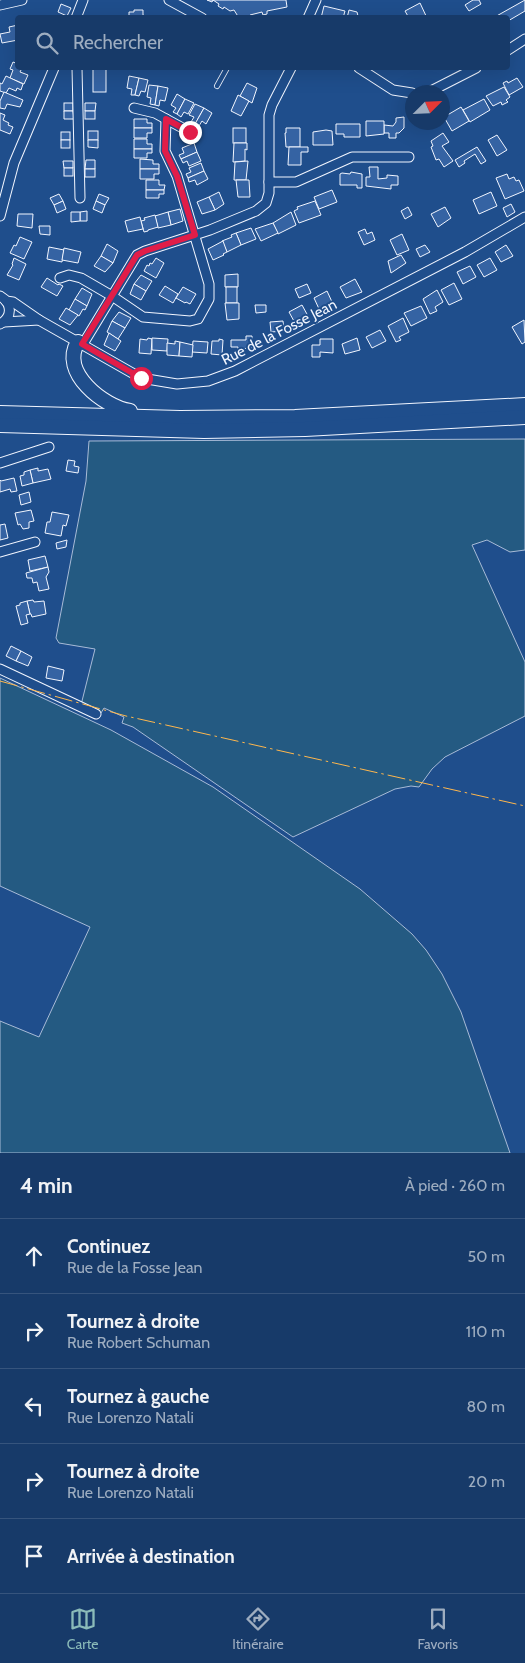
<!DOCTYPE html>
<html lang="fr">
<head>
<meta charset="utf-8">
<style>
	:root { --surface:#173a69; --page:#20416f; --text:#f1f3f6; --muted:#9eadc0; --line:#36547d; --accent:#8bbbb9 }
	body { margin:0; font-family:Cabin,sans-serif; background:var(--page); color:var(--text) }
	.compass { position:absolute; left:405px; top:85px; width:45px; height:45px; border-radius:50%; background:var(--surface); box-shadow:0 5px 20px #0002; rotate:66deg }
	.stop { position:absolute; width:15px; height:15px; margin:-11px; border:4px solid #e11d48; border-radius:50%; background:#fff }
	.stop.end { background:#e11d48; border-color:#fff; box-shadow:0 1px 5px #0008 }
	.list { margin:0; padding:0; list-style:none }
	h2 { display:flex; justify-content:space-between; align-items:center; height:65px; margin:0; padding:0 20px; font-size:21px }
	h2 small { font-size:16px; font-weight:400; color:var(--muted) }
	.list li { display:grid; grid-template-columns:32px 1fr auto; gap:15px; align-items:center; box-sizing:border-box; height:75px; padding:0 20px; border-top:1px solid var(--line) }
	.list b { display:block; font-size:19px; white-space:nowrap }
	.list p { margin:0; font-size:16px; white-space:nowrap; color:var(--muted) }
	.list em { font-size:16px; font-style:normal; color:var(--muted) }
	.icon { flex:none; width:28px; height:28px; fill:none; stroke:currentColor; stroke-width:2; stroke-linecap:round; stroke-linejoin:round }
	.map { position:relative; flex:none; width:525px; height:1153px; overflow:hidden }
	.search { position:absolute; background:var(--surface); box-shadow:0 5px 20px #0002; left:15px; right:15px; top:15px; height:55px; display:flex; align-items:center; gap:12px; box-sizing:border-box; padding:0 18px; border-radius:5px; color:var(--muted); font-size:19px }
	.sheet { height:440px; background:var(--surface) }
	nav { display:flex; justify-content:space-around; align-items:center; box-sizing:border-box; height:70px; border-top:1px solid var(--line); background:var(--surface); font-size:14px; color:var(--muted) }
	nav a { display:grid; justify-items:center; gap:2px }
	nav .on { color:var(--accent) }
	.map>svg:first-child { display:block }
</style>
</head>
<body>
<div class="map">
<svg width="525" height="1153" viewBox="0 0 525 1153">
	<rect width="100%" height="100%" fill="#1f4e8c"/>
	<g fill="#245a82" stroke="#a8bbd7">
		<polygon points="525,439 525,550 510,552 487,540 472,545 525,662 525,716 445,757 432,769 419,787 411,786 395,789 293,837 133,727 122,723 124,717 104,708 101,713 81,705 95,649 59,643 56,638 86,481 89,441"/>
		<polygon points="0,678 111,730 213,787 360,889 412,934 426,950 442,974 461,1012 510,1153 0,1153 0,1021 39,1037 90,927 0,886"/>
	</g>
	<g fill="#3563a3" stroke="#f2f6ff">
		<polygon points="207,0 286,0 287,7 267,11 267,14 263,15 262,12 250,15 248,18 239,18 234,10 230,11 224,7 223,9 218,6 219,4 213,0 212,2"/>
		<polygon points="473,0 479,0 481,4 469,11 465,5"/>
		<polygon points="525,0 525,11 508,21 508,18 493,18"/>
		<polygon points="420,3 427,18 409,18 405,11"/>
		<polygon points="61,4 71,8 67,16 58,12"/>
		<polygon points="324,6 345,11 343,18 321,18"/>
		<polygon points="134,10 143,10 143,15 148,18 129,18 129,12 134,12"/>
		<polygon points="349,10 357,12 358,16 369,18 347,18"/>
		<polygon points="18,25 18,40 2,43 0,34 10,32 9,27"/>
		<polygon points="13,62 18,64 18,68 22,68 20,72 28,75 24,84 10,78 13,70 10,69"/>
		<rect x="93" y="68" width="13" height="24"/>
		<polygon points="6,76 23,84 21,90 17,88 16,91 9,88 6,93 0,91 0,83 2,84"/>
		<polygon points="129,76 139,78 135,95 131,95 132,89 127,88"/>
		<polygon points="139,78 148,80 145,92 141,91 139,96 135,95"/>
		<polygon points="517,78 523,87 509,95 503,83 507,81 508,83"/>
		<polygon points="247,83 257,88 252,103 240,96"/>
		<polygon points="149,85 158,86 155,105 150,104 151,98 147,97"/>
		<polygon points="158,86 168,88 165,101 160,100 159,106 155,105"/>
		<polygon points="504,87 510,97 506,100 508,102 502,105 501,102 493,106 486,96"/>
		<polygon points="4,92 23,100 20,107 7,104 5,109 0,108 0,101"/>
		<polygon points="177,94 185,99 177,114 173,112 176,108 171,105"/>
		<polygon points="238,95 249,101 241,116 231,111"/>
		<polygon points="185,99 194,103 188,114 184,112 181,117 177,114"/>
		<polygon points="484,99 490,110 470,122 463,110"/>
		<rect x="64" y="103" width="9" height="8"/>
		<polygon points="85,103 96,103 95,111 85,111"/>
		<polygon points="195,104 204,108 195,124 191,122 194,117 189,115"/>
		<polygon points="461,107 469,121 452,131 444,117"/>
		<polygon points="204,108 212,113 206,124 202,121 199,126 195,124"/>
		<polygon points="64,111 73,111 74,119 64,119"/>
		<rect x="85" y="111" width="10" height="8"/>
		<polygon points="0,113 5,115 3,120 9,123 8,125 13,127 10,134 0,130"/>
		<polygon points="404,117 404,128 399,133 396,133 396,138 389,138 389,133 384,133 384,125 393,126 396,122 396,118"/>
		<polygon points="134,119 147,119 147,123 152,123 152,128 134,128"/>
		<polygon points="366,121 384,121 384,134 366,136"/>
		<polygon points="336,124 360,124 360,137 344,137 344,134 336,134"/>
		<polygon points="134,128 152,128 152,133 147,133 147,138 134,138"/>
		<rect x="233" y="128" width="13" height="15"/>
		<polygon points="286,128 300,128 300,147 286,147 285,133 286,133"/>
		<polygon points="326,130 332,131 333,145 313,145 313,132"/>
		<rect x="88" y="131" width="10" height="9"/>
		<rect x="61" y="132" width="9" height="8"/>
		<polygon points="443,133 449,142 442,146 453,161 444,167 439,159 436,160 431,147 433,146 431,141"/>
		<polygon points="497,135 507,150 497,156 488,140"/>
		<polygon points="134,139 147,139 147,144 152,144 152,149 134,149"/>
		<rect x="61" y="140" width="9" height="8"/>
		<polygon points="88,140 98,140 98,148 88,147"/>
		<polygon points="194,143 197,152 181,159 179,155 184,153 182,148"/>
		<polygon points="234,143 247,143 247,150 245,149 245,161 233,162"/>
		<polygon points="289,147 308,147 308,152 301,152 301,165 288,165"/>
		<polygon points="477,147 486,161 481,164 475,154 464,161 465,163 459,167 455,160"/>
		<polygon points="134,149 152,149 152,153 147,153 147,158 134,158"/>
		<polygon points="197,152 201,161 189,166 187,161 183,163 181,159"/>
		<polygon points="140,159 153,160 153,164 159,164 159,169 140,169"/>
		<polygon points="86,160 95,160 95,169 85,169"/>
		<polygon points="63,161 73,161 73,168 64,168"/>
		<polygon points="248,161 246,180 234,180 235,162"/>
		<polygon points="201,163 204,171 188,178 186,174 191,172 189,168"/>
		<polygon points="369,167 378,167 378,179 387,178 387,175 398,176 398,185 391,185 391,189 366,186 366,177 370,177"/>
		<rect x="64" y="168" width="9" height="8"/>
		<rect x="85" y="169" width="10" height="8"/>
		<polygon points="140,169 159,169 159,174 154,174 154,179 140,179"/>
		<polygon points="204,171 208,179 197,185 195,180 189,182 188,178"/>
		<polygon points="351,172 362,174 362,188 357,188 357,185 340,185 340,174 342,173 350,174"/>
		<polygon points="507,174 509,179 514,177 516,181 519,180 524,191 505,199 496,178"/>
		<polygon points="146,180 159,180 159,185 165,185 164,190 146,190"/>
		<polygon points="236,180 249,180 250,197 238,197"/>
		<polygon points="146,190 164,190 164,194 159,194 159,198 146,198"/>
		<polygon points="332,190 337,202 319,209 314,197"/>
		<polygon points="219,192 224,204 215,210 209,197"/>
		<polygon points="491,192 497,206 479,214 473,200"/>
		<polygon points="59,194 63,201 54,205 50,198"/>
		<polygon points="99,194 109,198 105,205 96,201"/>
		<polygon points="209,197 215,210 202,214 197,202"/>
		<polygon points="63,201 66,209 57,213 54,205"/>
		<polygon points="96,201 105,205 102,213 93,209"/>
		<polygon points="315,201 321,215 299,223 294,211 298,209 297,207"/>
		<polygon points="511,204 515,212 507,217 503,208"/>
		<polygon points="408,207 412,215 405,219 401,211"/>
		<polygon points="445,207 451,218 438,227 431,214"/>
		<polygon points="180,209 183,221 171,225 168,212"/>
		<polygon points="87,211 87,221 80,221 80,212"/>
		<polygon points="71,212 80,212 80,221 71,222"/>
		<polygon points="168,212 171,225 158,228 155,216"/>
		<polygon points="291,212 296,225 278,234 273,223"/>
		<polygon points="18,214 33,214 32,228 17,226"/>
		<polygon points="155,215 158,227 148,230 148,231 144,232 141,221 145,220 144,218"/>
		<polygon points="140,217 143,229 128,232 125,221"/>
		<polygon points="273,223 278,233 261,241 255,229"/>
		<polygon points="39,226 50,226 50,235 40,234"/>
		<polygon points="251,228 256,239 241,245 236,233"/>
		<polygon points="365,229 367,234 372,232 375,240 364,245 358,232"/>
		<polygon points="236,233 241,245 227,252 222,241 232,237 231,235"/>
		<polygon points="402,234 409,250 397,255 390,240"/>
		<polygon points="20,237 32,242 24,259 10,253 14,245 16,246"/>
		<polygon points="223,241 227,252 223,254 224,255 213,260 208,249"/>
		<polygon points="107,244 118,251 113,263 101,256"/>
		<polygon points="425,245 430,252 420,257 416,249"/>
		<polygon points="506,245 513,256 501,262 495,252"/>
		<polygon points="49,247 64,250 62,262 47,259"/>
		<polygon points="64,248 81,252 78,263 62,260"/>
		<polygon points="401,255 406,263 391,273 388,261"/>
		<polygon points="101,256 113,263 105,272 94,266"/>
		<polygon points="14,258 26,264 19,280 7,275 13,265 12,264"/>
		<polygon points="156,258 164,263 156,278 144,271 147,265 149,266 150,263 152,264"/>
		<polygon points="490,258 497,270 484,277 477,265"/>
		<polygon points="470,266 476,277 463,284 457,272"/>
		<polygon points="238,274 238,287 225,287 225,275"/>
		<polygon points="141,275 152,281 146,291 134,284"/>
		<polygon points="47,278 58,285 59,284 63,286 57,296 41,287"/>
		<polygon points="355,279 362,292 346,298 340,287"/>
		<polygon points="454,283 462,299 449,305 441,290"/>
		<polygon points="134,284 146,291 141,300 130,294"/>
		<polygon points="307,284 311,293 299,298 295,289"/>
		<polygon points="165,286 178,294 173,303 159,295"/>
		<polygon points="183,287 196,294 190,304 186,302 185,303 176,298"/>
		<rect x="226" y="287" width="11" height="16"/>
		<polygon points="82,288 92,294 87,306 75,299"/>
		<polygon points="437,290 443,302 435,307 437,311 430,314 423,299"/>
		<polygon points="327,291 333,304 320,311 314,298"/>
		<polygon points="75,299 87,306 85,310 83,309 79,316 69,310"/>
		<polygon points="225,303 239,303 239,319 227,320"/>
		<polygon points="255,305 266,305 266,312 256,313"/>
		<polygon points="302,305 308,316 295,323 289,312"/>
		<polygon points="421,306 427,318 411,326 404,313"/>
		<polygon points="66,308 78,315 70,325 59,319"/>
		<polygon points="119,312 131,318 125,328 112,321"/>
		<polygon points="403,318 409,332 399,337 401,340 396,342 388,326"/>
		<polygon points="524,320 525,342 522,344 512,327"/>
		<polygon points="112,321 125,328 118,339 107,332"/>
		<polygon points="283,321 284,331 271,332 270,322"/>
		<polygon points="380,330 386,341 372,348 366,337"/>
		<polygon points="109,333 121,341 115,351 104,345"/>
		<polygon points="246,336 252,336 252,348 238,349 238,347 231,347 231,340 246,340"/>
		<polygon points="148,338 152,339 151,354 139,353 140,339 147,340"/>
		<polygon points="152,338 168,339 167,351 152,350"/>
		<polygon points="357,338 360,350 345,354 342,344"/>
		<polygon points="219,339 223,340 222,355 211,354 212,341 219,341"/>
		<polygon points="320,339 333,339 333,353 320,352 320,357 312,357 312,345 320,345"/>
		<polygon points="175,341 180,342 179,356 167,355 167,343 175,344"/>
		<polygon points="193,341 208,342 207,353 192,352"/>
		<polygon points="180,342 193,345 192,357 179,356"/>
		<polygon points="68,460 75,461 74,466 79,467 78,473 66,471"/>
		<polygon points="38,468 38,471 48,469 51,479 33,483 30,470"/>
		<polygon points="30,470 33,483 22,486 20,476 24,475 24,472"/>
		<polygon points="14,478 17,491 11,492 10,489 0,492 0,480 1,481"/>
		<polygon points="29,492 31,502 21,505 19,495"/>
		<polygon points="31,510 34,521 29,522 29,528 23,529 20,524 18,525 15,513"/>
		<polygon points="52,512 69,515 66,526 63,525 61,536 45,533 47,522 50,522"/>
		<polygon points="5,524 8,538 0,540 0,525"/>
		<polygon points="67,540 66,547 57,549 56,543"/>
		<polygon points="45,556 48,567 30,571 28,560"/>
		<polygon points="48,567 49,572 46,577 49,589 39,591 37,582 33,583 32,578 27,578 26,573"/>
		<polygon points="33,600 34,602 44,601 46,614 32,617 31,614 30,614 27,601"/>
		<polygon points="27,601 30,614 26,615 28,623 21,625 16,606 20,605 20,603"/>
		<polygon points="11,646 21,651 16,661 6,656"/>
		<polygon points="21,651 32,657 28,666 16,661"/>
		<polygon points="48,666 64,670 62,681 46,678"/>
	</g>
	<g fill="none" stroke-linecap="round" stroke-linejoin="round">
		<g stroke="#f2f6ff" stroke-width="6">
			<polyline id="service" points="217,86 227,68"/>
		</g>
		<g stroke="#f2f6ff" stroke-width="11">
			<g id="minor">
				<polyline points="169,0 202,18"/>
				<polyline points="0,5 22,0"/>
				<polyline points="76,18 83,0"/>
				<polyline points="308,18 316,0"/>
				<polyline points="508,50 525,39"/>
				<polyline points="77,68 80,198"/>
				<polyline points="359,68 393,90 412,93"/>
				<polyline points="429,92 476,68"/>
				<polyline points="134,108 155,113 166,119"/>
				<polyline points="269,182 296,182 352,157 409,157"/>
				<polyline points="0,216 14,163 54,68"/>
				<polyline points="60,278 69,275 81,278 112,296 143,317 190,321 198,319 209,299 209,284 177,176 165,151 166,119 190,132"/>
				<path d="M0 296C12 303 13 317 0 324"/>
				<polyline points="6,301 13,302 39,320 141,378 177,384 208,381 235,371 465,252 525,217"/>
				<polyline points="4,322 39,320"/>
				<polyline points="83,344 137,255 145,251 210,230 256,211 266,203 269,193 269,115 272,105 291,68"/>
				<polyline points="0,463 49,447"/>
				<polyline points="0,552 35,542"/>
				<polyline points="0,669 96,714"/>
			</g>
		</g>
		<g stroke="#f2f6ff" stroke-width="16">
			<g id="primary">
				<path d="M78 342C59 372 104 407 130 411"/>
				<polyline points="0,413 180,418 295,417 525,405"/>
				<polyline points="0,425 204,431 305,429 525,417"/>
			</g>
		</g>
		<use href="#service" stroke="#1f4e8c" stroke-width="4.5"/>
		<use href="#minor" stroke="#1f4e8c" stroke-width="9"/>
		<use href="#primary" stroke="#1f4e8c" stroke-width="14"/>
		<polyline stroke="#ffb74d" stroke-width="1" stroke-dasharray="18 4 2.5 4" stroke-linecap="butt" points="0,681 126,716 525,806"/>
	</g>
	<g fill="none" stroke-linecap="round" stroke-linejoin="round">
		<polyline stroke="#e11d48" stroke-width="6" points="141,378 82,344 137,255 145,251 195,235 177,176 165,151 166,119 190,132"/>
	</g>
	<g text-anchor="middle" stroke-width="4" stroke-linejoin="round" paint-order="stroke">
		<g font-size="15" fill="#f2f6ff" stroke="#1f4e8c">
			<text transform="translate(279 332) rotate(-27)" y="5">Rue de la Fosse Jean</text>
		</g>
	</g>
</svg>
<svg class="compass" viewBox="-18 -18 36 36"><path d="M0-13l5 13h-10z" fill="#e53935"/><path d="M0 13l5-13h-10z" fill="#9eadc0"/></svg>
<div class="stop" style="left:141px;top:378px"></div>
<div class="stop end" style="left:190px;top:132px"></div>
<div class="search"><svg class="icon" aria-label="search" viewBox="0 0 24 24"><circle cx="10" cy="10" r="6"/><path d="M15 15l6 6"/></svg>Rechercher</div>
</div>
<section class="sheet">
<h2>4 min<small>À pied · 260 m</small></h2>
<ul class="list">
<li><svg class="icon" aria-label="ahead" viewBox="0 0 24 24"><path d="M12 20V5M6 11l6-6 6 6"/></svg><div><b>Continuez</b><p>Rue de la Fosse Jean</p></div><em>50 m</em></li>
<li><svg class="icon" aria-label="right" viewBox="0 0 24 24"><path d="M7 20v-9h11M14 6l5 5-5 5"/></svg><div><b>Tournez à droite</b><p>Rue Robert Schuman</p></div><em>110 m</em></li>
<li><svg class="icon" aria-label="left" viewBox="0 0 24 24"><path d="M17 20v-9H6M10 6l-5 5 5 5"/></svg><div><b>Tournez à gauche</b><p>Rue Lorenzo Natali</p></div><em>80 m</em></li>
<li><svg class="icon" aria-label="right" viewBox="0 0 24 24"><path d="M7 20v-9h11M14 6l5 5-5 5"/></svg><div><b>Tournez à droite</b><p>Rue Lorenzo Natali</p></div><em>20 m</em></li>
<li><svg class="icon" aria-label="arrive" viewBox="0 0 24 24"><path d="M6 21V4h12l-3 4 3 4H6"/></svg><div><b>Arrivée à destination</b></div></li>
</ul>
</section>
<nav>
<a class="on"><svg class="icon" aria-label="map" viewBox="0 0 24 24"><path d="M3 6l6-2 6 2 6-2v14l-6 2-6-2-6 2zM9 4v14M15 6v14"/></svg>Carte</a>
<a><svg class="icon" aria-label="directions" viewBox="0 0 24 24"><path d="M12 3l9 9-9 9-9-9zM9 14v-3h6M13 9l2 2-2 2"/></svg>Itinéraire</a>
<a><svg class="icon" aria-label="saved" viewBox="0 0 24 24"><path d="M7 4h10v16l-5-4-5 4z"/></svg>Favoris</a>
</nav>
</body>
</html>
